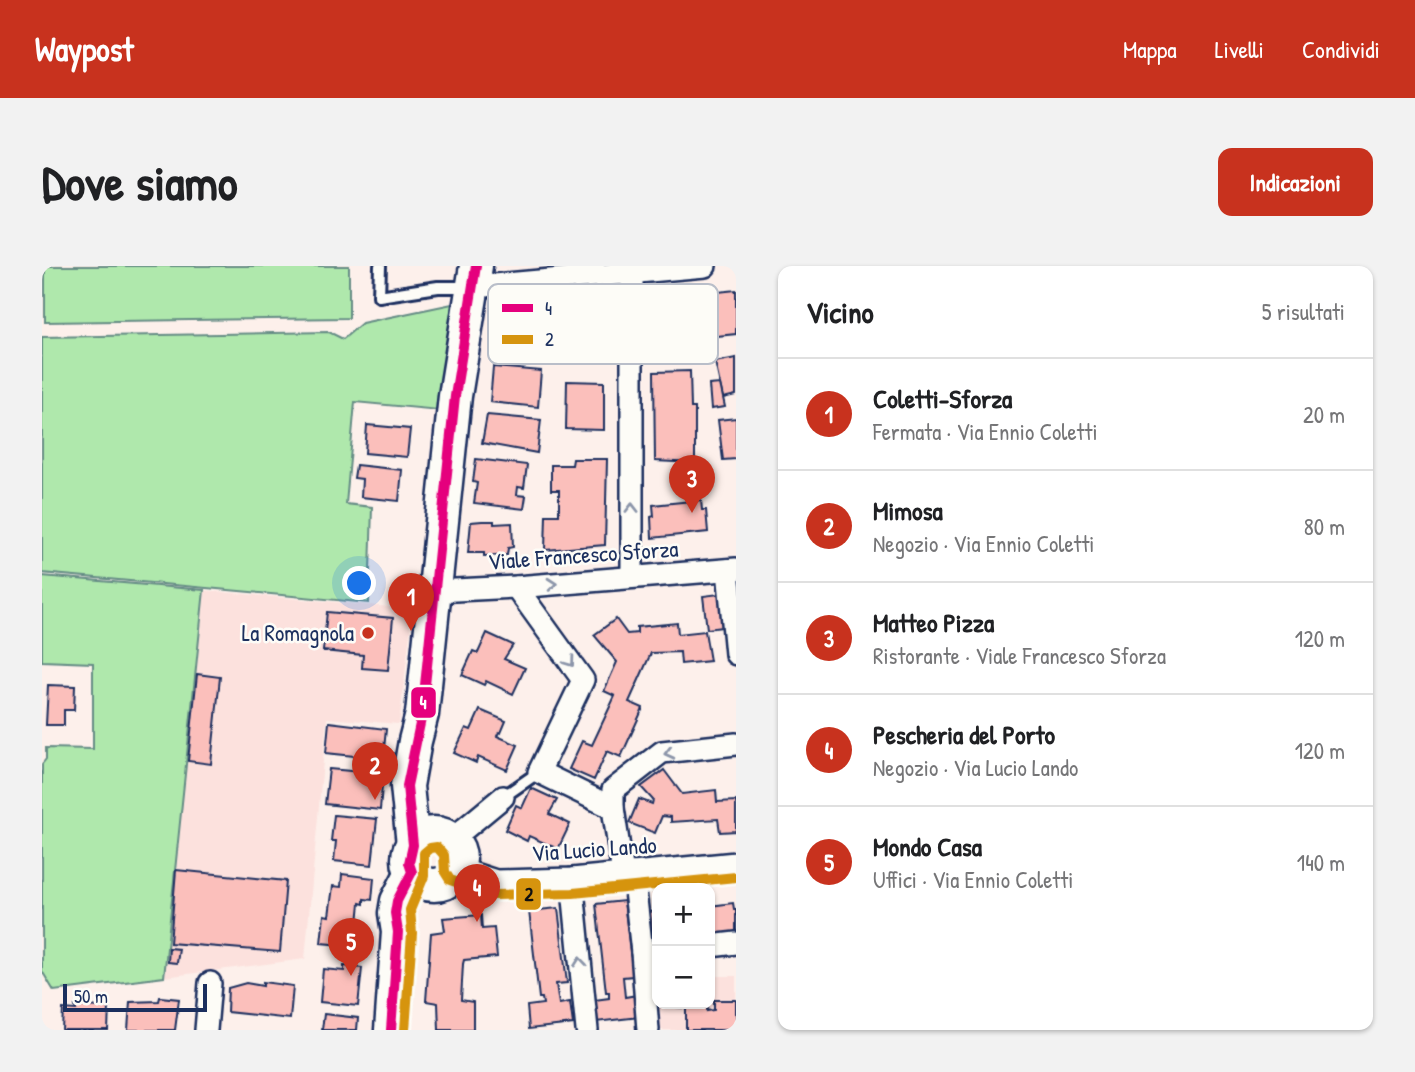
<!DOCTYPE html>
<html lang="it">
<head>
<meta charset="utf-8">
<style>
	:root { --surface:#fff; --page:#f2f2f2; --text:#202124; --muted:#757577; --line:#e0e0e0; --accent:#c8321e }
	body { margin:0; font-family:"Patrick Hand",sans-serif; background:var(--page); color:var(--text) }
	.controls { position:absolute; right:21px; bottom:21px; display:grid; overflow:hidden; border-radius:14px; box-shadow:0 2px 5px #0004 }
	.controls button { width:63px; height:63px; display:grid; place-items:center; padding:0; border:0; border-bottom:2px solid var(--line); background:var(--surface); color:var(--text); font:35px sans-serif }
	.scale { position:absolute; left:21px; bottom:18px; width:144px; box-sizing:border-box; padding-left:7px; border:4px solid #1b2f5e; border-top:0; font-size:19px; line-height:24px; white-space:nowrap; color:#1b2f5e; -webkit-text-stroke:5px #fdfcf7; paint-order:stroke }
	.you { position:absolute; left:318px; top:318px; width:24px; height:24px; margin:-18px; border:5px solid #fff; border-radius:50%; background:#1a73e8; box-shadow:0 0 0 10px #1a73e833 }
	.badge { display:grid; place-items:center; width:46px; height:46px; border-radius:50%; background:var(--accent); color:#fff; font-size:23px; font-weight:700 }
	.pin { position:absolute; translate:-50% -58px; filter:drop-shadow(0 2px 4px #0008) }
	.pin::after { content:''; position:absolute; top:37px; width:24px; height:21px; background:inherit; clip-path:polygon(0 0,100% 0,50% 100%) }
	.list { margin:0; padding:0; list-style:none }
	h2 { display:flex; justify-content:space-between; align-items:center; height:91px; margin:0; padding:0 28px; font-size:30px }
	h2 small { font-size:23px; font-weight:400; color:var(--muted) }
	.list li { display:grid; grid-template-columns:46px 1fr auto; gap:21px; align-items:center; box-sizing:border-box; height:112px; padding:0 28px; border-top:2px solid var(--line) }
	.list b { display:block; font-size:26px; white-space:nowrap }
	.list p { margin:0; font-size:23px; white-space:nowrap; color:var(--muted) }
	.list em { font-size:23px; font-style:normal; color:var(--muted) }
	.map { position:relative; flex:none; width:694px; height:764px; overflow:hidden; border-radius:14px }
	header { display:flex; align-items:center; gap:42px; box-sizing:border-box; height:98px; padding:0 35px; background:var(--accent); color:#fff }
	header strong { font-size:33px }
	nav { display:flex; gap:38px; margin-inline-start:auto; font-size:24px }
	.intro { display:flex; align-items:center; justify-content:space-between; box-sizing:border-box; height:168px; padding:0 42px }
	h1 { margin:0; font-size:49px }
	.button { padding:18px 32px; border-radius:14px; background:var(--accent); color:#fff; font-size:24px; font-weight:700 }
	main { display:flex; gap:42px; padding:0 42px }
	aside { flex:1; background:var(--surface); border-radius:14px; box-shadow:0 2px 5px #0004 }
	.map>svg:first-child { display:block }
</style>
</head>
<body>
<header>
<strong>Waypost</strong>
<nav><a>Mappa</a><a>Livelli</a><a>Condividi</a></nav>
</header>
<div class="intro"><h1>Dove siamo</h1><a class="button">Indicazioni</a></div>
<main>
<div class="map">
<svg width="694" height="764" viewBox="0 0 694 764">
	<rect width="100%" height="100%" fill="#fdf0eb"/>
	<filter id="ink" filterUnits="userSpaceOnUse"><feTurbulence type="fractalNoise" baseFrequency=".0143" numOctaves="2"/><feDisplacementMap in="SourceGraphic" scale="14" xChannelSelector="R" yChannelSelector="G"/><feConvolveMatrix kernelMatrix="1 2 1 2 8 2 1 2 1" color-interpolation-filters="sRGB"/></filter>
	<g filter="url(#ink)">
		<g fill="#fce1dd">
			<polygon points="0,310 371,343 357,458 285,452 263,693 12,725 0,705 0,498 4,493 4,482 51,483 51,397 0,395"/>
			<polygon points="668,710 694,710 694,764 615,764 611,711 615,711 615,738 668,738"/>
		</g>
		<g fill="#afe8ac" stroke="#658c85" stroke-width="2">
			<polygon points="3,0 307,0 307,52 3,56"/>
			<polygon points="410,38 397,144 313,136 304,238 330,241 327,337 0,307 0,71 287,66 301,73 320,57"/>
			<polygon points="0,310 162,324 122,711 12,725 0,705 0,498 4,493 4,482 51,483 51,397 0,395"/>
		</g>
		<g fill="#fbbfbb" stroke="#1b2f5e" stroke-width="2">
			<polygon points="694,24 694,68 616,76 614,56 611,57 611,33"/>
			<polygon points="694,92 694,129 681,132 673,96"/>
			<polygon points="451,101 499,105 496,141 448,136"/>
			<polygon points="648,105 649,142 653,142 653,197 613,195 612,106"/>
			<polygon points="525,115 562,116 562,164 524,163"/>
			<polygon points="678,118 683,141 669,143 667,119"/>
			<polygon points="445,149 499,154 495,187 440,177"/>
			<polygon points="694,152 694,193 681,194 676,154"/>
			<polygon points="325,159 368,163 365,191 323,187"/>
			<polygon points="434,193 485,199 482,222 476,221 475,229 484,230 482,243 432,237 435,217 431,216"/>
			<polygon points="531,193 565,193 563,279 503,284 504,249 517,249 517,224 509,224 509,199 530,199"/>
			<polygon points="314,199 360,204 357,235 319,231 320,213 312,212"/>
			<polygon points="659,234 660,244 664,244 666,266 610,272 609,251 612,250 611,239"/>
			<polygon points="440,255 452,255 452,258 470,257 471,281 466,282 465,289 442,290 442,287 426,287 429,256"/>
			<polygon points="677,328 681,361 665,363 661,330"/>
			<polygon points="285,346 351,352 346,404 320,402 321,389 281,385"/>
			<polygon points="574,353 585,368 595,367 595,361 635,357 636,368 663,365 668,395 639,398 638,386 609,387 587,436 601,442 579,491 565,485 552,514 527,503 540,475 550,479 573,430 562,425 575,396 552,369"/>
			<polygon points="445,367 471,379 462,393 483,402 471,428 444,415 442,419 420,409 431,385 436,387"/>
			<polygon points="155,408 178,411 169,498 146,495"/>
			<polygon points="6,419 33,420 32,444 22,444 22,459 4,459"/>
			<polygon points="438,444 464,455 459,467 457,466 455,470 476,479 465,504 436,491 434,497 412,487 424,462 429,464"/>
			<polygon points="287,456 344,463 341,493 284,487"/>
			<polygon points="287,503 341,508 338,544 283,538"/>
			<polygon points="622,504 640,528 674,524 675,536 694,535 694,565 678,566 676,553 629,556 629,551 620,550 613,567 587,557 597,533 610,538 611,534 599,521"/>
			<polygon points="489,522 515,534 507,548 528,558 516,583 487,570 485,575 463,564 474,539 480,542"/>
			<polygon points="292,549 335,553 330,599 292,595 294,575 289,575"/>
			<polygon points="134,604 244,615 238,686 128,677"/>
			<polygon points="300,608 332,612 330,634 322,633 322,638 318,637 314,677 319,685 299,686 300,679 279,677 282,649 287,650 291,620 299,621"/>
			<polygon points="582,635 591,710 581,711 583,731 595,729 597,751 554,756 552,734 567,732 567,726 564,726 554,638"/>
			<polygon points="691,637 692,643 694,643 694,666 668,669 668,640"/>
			<polygon points="516,642 525,717 514,718 517,738 528,736 531,758 487,763 485,740 501,738 500,732 497,732 487,645"/>
			<polygon points="615,645 615,675 611,676 608,646"/>
			<polygon points="439,649 440,663 452,662 455,691 422,694 421,698 419,734 431,736 431,764 397,764 396,737 384,735 389,667 403,665 401,652"/>
			<polygon points="127,682 137,683 135,697 126,696"/>
			<polygon points="302,700 320,702 316,740 278,736 281,703 302,705"/>
			<polygon points="221,716 251,720 248,753 185,746 186,722 204,717 221,720"/>
			<polygon points="118,731 137,733 133,764 86,764 88,736 117,735"/>
			<polygon points="672,734 694,734 694,764 644,764 644,742 634,741 634,738 666,738 665,745 672,744"/>
			<polygon points="33,740 67,741 66,764 20,764 21,743 34,744"/>
			<polygon points="282,748 316,752 315,764 280,764"/>
		</g>
		<g fill="none" stroke-linecap="round" stroke-linejoin="round">
			<g stroke="#1b2f5e" stroke-width="16">
				<g id="lane">
					<polyline points="338,0 337,30 396,21 429,21"/>
					<polyline points="461,531 497,506"/>
				</g>
			</g>
			<g stroke="#1b2f5e" stroke-width="26">
				<g id="street">
					<polyline points="430,21 663,0"/>
					<polyline points="686,304 694,388"/>
					<polyline points="590,310 590,7"/>
					<polyline points="474,321 541,414 497,506 571,542"/>
					<polyline points="393,325 474,321 694,303"/>
					<polyline points="409,574 461,531"/>
					<polyline points="417,603 454,615 530,613 694,597"/>
					<polyline points="591,607 600,686"/>
					<polyline points="581,608 571,542 571,524 620,486 694,478"/>
					<polyline points="530,613 545,764"/>
					<polyline points="668,680 694,677"/>
					<polyline points="164,764 168,717"/>
					<polyline points="606,764 600,686 615,685"/>
				</g>
			</g>
			<g stroke="#1b2f5e" stroke-width="37">
				<g id="secondary">
					<circle cx="392" cy="593" r="26"/>
					<polyline points="371,579 365,520 373,475 380,448 413,130 434,0"/>
					<polyline points="349,764 356,666 353,647 355,635 370,606"/>
				</g>
			</g>
			<use href="#lane" stroke="#fdfcf7" stroke-width="10"/>
			<use href="#street" stroke="#fdfcf7" stroke-width="21"/>
			<use href="#secondary" stroke="#fdfcf7" stroke-width="32"/>
			<g stroke="#fdfcf7" stroke-width="16">
				<polyline id="bus-1" points="349,764 356,666 353,647 355,635 370,606 367,597 371,579 365,520 380,448 413,130 434,0"/>
			</g>
			<g stroke="#fdfcf7" stroke-width="16">
				<polyline id="bus-2" points="363,764 370,667 368,644 382,610 382,587 388,582 395,581 402,589 403,606 408,614 453,629 531,627 694,611"/>
			</g>
			<use href="#bus-1" stroke="#e5007d" stroke-width="10"/>
			<use href="#bus-2" stroke="#d6940e" stroke-width="10"/>
		</g>
		<defs><path id="oneway-chevron" d="M-2-3.5L2.5 0L-2 3.5" fill="none" stroke-width="1.6" stroke-linecap="round" stroke-linejoin="round" transform="scale(1.75)"/></defs>
		<g stroke="#8c96aa">
			<use href="#oneway-chevron" transform="translate(590 242) rotate(-90)"/>
			<use href="#oneway-chevron" transform="translate(510 318) rotate(-5)"/>
			<use href="#oneway-chevron" transform="translate(528 396) rotate(54)"/>
			<use href="#oneway-chevron" transform="translate(627 487) rotate(166)"/>
			<use href="#oneway-chevron" transform="translate(538 696) rotate(-96)"/>
		</g>
	</g>
	<circle fill="#c8321e" stroke="#fdfcf7" stroke-width="2.5" cx="326" cy="367" r="7"/>
	<g text-anchor="middle" stroke-width="5" stroke-linejoin="round" paint-order="stroke">
		<g font-size="23" fill="#1b2f5e" stroke="#fdfcf7">
			<text transform="translate(541 289) rotate(-4)" y="8">Viale Francesco Sforza</text>
			<text transform="translate(552 583) rotate(-4)" y="8">Via Lucio Lando</text>
		</g>
		<g font-size="23" fill="#1b2f5e" stroke="#fdfcf7" text-anchor="end">
			<text x="312" y="375">La Romagnola</text>
		</g>
	</g>
	<rect x="446" y="18" width="230" height="80" rx="10" fill="#fdfcf7" stroke="#b9bec9" stroke-width="2"/>
	<rect x="460" y="38" width="31" height="8" fill="#e5007d"/>
	<rect x="460" y="69" width="31" height="9" fill="#d6940e"/>
	<g font-size="19" fill="#1b2f5e">
		<text x="503" y="49">4</text>
		<text x="503" y="80">2</text>
	</g>
	<g stroke="#fdfcf7" stroke-width="2.5">
		<rect x="368" y="420" width="27" height="33" rx="7" fill="#e5007d"/>
		<rect x="473" y="611" width="27" height="34" rx="7" fill="#d6940e"/>
	</g>
	<g font-size="19" text-anchor="middle" font-weight="bold" fill="#fff">
		<text x="381" y="443">4</text>
	</g>
	<g font-size="19" text-anchor="middle" font-weight="bold" fill="#111">
		<text x="487" y="635">2</text>
	</g>
</svg>
<div class="controls">
<button>+</button>
<button>−</button>
</div>
<div class="scale">50 m</div>
<div class="you"></div>
<div class="pin badge" style="left:369px;top:365px">1</div>
<div class="pin badge" style="left:333px;top:534px">2</div>
<div class="pin badge" style="left:650px;top:247px">3</div>
<div class="pin badge" style="left:435px;top:656px">4</div>
<div class="pin badge" style="left:309px;top:710px">5</div>
</div>
<aside>
<h2>Vicino<small>5 risultati</small></h2>
<ul class="list">
<li><span class="badge">1</span><div><b>Coletti-Sforza</b><p>Fermata · Via Ennio Coletti</p></div><em>20 m</em></li>
<li><span class="badge">2</span><div><b>Mimosa</b><p>Negozio · Via Ennio Coletti</p></div><em>80 m</em></li>
<li><span class="badge">3</span><div><b>Matteo Pizza</b><p>Ristorante · Viale Francesco Sforza</p></div><em>120 m</em></li>
<li><span class="badge">4</span><div><b>Pescheria del Porto</b><p>Negozio · Via Lucio Lando</p></div><em>120 m</em></li>
<li><span class="badge">5</span><div><b>Mondo Casa</b><p>Uffici · Via Ennio Coletti</p></div><em>140 m</em></li>
</ul>
</aside>
</main>
</body>
</html>
